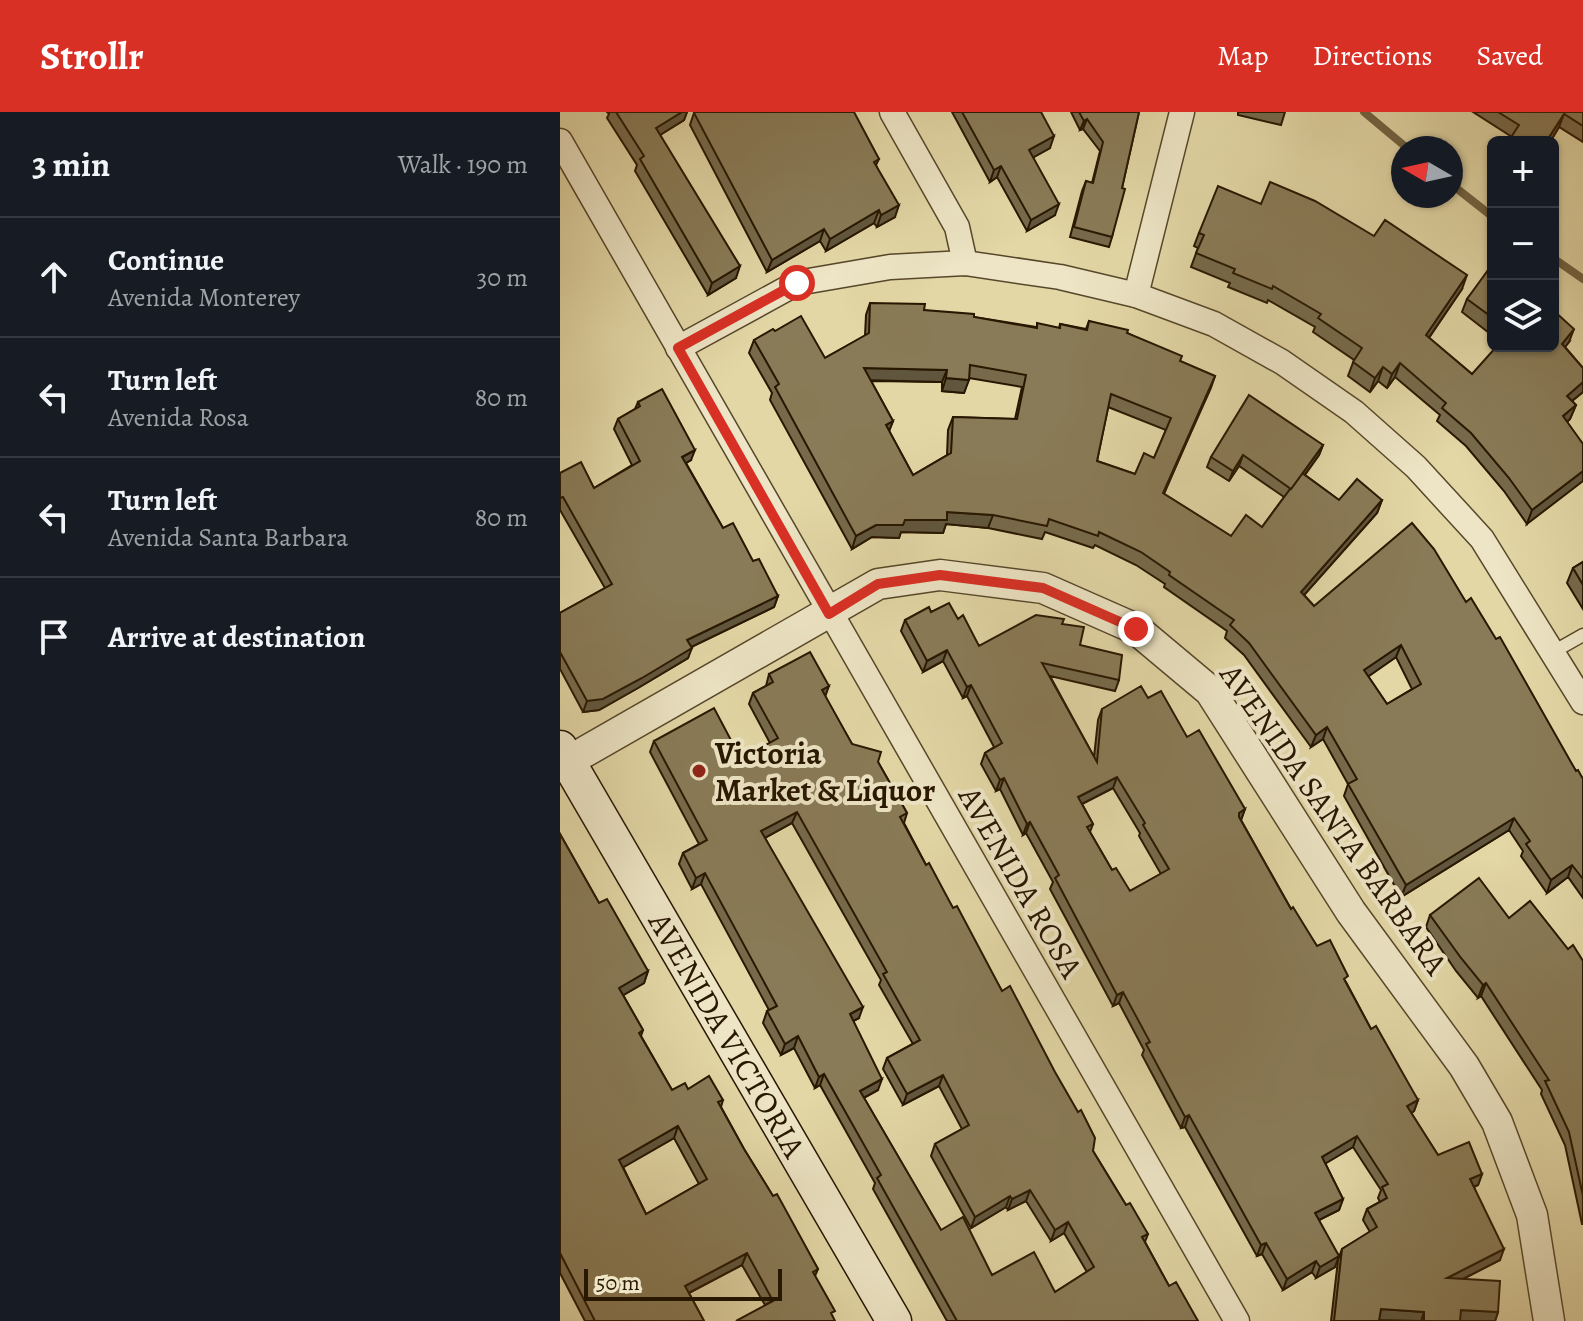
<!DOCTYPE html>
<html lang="en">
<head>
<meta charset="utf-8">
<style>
	:root { --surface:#171b24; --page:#242831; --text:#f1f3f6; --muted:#9ea1a6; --line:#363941; --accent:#d93025 }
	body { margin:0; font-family:Alegreya,serif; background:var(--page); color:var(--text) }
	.controls { position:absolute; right:24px; top:24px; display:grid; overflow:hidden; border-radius:12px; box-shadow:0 2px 6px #0004 }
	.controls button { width:72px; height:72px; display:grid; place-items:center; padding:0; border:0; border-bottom:2px solid var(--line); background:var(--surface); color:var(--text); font:40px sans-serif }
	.compass { position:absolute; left:831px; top:24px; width:72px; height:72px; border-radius:50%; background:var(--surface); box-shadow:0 2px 6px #0004; rotate:279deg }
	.scale { position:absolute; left:24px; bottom:20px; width:198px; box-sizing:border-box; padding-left:8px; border:4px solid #281701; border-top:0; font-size:22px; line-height:28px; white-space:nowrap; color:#281701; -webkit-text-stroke:6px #ede5c5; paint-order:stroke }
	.stop { position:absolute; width:24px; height:24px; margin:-18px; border:6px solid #d93025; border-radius:50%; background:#fff }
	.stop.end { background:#d93025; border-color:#fff; box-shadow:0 2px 8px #0008 }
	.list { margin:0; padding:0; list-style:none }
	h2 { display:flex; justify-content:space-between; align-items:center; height:104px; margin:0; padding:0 32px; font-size:34px }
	h2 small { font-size:26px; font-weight:400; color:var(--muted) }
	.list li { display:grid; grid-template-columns:52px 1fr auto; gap:24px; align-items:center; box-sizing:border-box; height:120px; padding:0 32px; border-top:2px solid var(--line) }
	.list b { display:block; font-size:30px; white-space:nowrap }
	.list p { margin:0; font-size:26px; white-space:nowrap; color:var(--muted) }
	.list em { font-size:26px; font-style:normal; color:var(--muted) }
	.icon { flex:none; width:44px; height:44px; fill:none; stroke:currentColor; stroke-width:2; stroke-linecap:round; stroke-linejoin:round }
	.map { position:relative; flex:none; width:1023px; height:1209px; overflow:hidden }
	header { display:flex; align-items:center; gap:48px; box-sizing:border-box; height:112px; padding:0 40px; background:var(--accent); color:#fff }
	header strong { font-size:38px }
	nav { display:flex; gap:44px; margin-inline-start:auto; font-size:28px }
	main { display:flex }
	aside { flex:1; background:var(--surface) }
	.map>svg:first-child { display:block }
</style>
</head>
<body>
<header>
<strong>Strollr</strong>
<nav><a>Map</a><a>Directions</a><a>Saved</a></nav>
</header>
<main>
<aside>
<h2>3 min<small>Walk · 190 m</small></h2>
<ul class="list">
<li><svg class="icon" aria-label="ahead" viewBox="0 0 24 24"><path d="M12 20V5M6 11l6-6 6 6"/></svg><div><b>Continue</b><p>Avenida Monterey</p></div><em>30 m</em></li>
<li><svg class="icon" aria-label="left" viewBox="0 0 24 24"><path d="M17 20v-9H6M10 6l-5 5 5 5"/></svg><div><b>Turn left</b><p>Avenida Rosa</p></div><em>80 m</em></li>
<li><svg class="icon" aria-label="left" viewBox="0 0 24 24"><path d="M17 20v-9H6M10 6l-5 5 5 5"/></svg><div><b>Turn left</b><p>Avenida Santa Barbara</p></div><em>80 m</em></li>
<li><svg class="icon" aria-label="arrive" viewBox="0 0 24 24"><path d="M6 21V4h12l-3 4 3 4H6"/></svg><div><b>Arrive at destination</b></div></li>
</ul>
</aside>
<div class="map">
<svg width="1023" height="1209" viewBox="0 0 1023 1209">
	<rect width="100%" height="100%" fill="#e3d7a6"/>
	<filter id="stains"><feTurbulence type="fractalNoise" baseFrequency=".0025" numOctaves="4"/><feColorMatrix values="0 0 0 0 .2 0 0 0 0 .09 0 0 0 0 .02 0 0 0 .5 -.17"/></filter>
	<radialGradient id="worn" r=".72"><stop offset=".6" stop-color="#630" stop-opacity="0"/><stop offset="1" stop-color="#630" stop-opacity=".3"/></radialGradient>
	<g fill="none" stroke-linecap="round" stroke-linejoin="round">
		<g stroke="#726342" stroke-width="8">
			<polyline points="804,0 847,36"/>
			<polyline points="891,72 933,105"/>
			<polyline points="993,146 1023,167"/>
		</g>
		<g stroke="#57472a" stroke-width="15">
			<polyline id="service" points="993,540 1023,523"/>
		</g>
		<g stroke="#57472a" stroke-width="27">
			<g id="minor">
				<polyline points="332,0 397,115 405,151"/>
				<polyline points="0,29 677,1209"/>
				<polyline points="576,183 622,0"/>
				<polyline points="118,236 237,171 330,155 405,151 500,165 576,183 654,212 722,250 794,300 856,355 922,427 1023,590"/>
			</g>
		</g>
		<g stroke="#57472a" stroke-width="33">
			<polyline id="tertiary" points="0,654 318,472 380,463 483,476 576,517 650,579 791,800 904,954 937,1010 972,1103 989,1209"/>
		</g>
		<g stroke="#281701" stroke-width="37">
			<g id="secondary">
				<path id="s1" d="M0 636 334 1209"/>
			</g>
		</g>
		<use href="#service" stroke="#ede5c5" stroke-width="12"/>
		<use href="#minor" stroke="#ede5c5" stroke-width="24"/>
		<use href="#tertiary" stroke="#ede5c5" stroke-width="30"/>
		<use href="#secondary" stroke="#ede5c5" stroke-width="34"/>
	</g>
	<g fill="#766a4b" stroke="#281701" stroke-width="2" fill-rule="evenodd">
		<polygon points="47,0 127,0 124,8 100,23 176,166 148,183 75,59 77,53 47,6 49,2"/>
		<polygon points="392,0 481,0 490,36 473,45 495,103 467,119 437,65 430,70"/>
		<polygon points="511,0 579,0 562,76 552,125 549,135 510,125 522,79 526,69 532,71 540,39 523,17 520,18"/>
		<polygon points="678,0 725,0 721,13 678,3"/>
		<polygon points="913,0 1023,0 1023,30 999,15 990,30 948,30 952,25"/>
		<polygon points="134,1 319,47 316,53 335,105 317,115 314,111 266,139 260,129 207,160 130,13"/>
		<polygon points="639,121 902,177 869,226 912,262 1009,230 1005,235 1023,256 1023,280 1012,289 1016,293 1010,307 1007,310 967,412 944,379 906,334 877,309 880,303 835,265 827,276 818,269 810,280 788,264 794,248 753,220 755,215 708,188 707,191 668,175 670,171 631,155 638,136 634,134"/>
		<polygon points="933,155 933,224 902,200 907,187"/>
		<path d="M310 191 414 205 476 215 499 216 500 212 526 217 529 209 567 221 620 249 655 264 604 382 671 424 702 415 724 385 679 354 669 369 647 355 651 345 763 333 759 343 745 363 779 388H822L817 401 744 483 754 494 906 490 1016 659 1023 667V786L1008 765 987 781 961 744 963 739 949 718 841 785 784 684 788 672 763 627 751 635 684 543 665 526 667 519 604 475 605 472 576 453 535 433 533 436 485 420 482 427 428 416 386 412 383 421 341 420 339 426 312 425 292 437 210 288 212 281 189 241 194 228 215 219 265 246 305 224 306 203ZM409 266 462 275 455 307 393 305 388 318 387 343 353 363 329 319 333 309 311 269 382 270V279L404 281ZM548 295 606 318 594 346 575 362 537 349ZM836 545 852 577 827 592 808 564Z"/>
		<polygon points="78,290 131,348 126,351 163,416 193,449 218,484 214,495 131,535 128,546 78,576 39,598 23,600 0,557 0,501 45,476 0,398 0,361 34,376 72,353 54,317 58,307 75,297"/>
		<polygon points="1023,450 1023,497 1007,471 1013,456"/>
		<path d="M371 500 398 507 419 534 502 512 520 533 559 568 555 579 490 564 534 645 538 608 542 597 588 586 627 625 685 697 681 708 731 797 757 834 786 870 811 917 858 988 854 999 851 1001 878 1043 922 1062 918 1073 914 1075 940 1148 903 1167 938 1200 935 1209 819 1208V1209H771L778 1148 782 1137 810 1120 803 1108 807 1097 820 1090 818 1086 821 1078 793 1035 765 1051 783 1087 779 1098 759 1108 775 1155 756 1166 752 1160 723 1178 702 1142 697 1144 625 1015 621 1016 582 943 584 938 559 891 553 894 490 777 493 770 466 721 463 723 440 677 436 679 421 652 425 641 434 635 407 584 403 586 383 549 363 560 341 519 345 508ZM553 676 580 721 579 724 601 762 570 779 552 758 530 720 533 712 522 692Z"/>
		<path d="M209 562 265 585 292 632 318 650 347 701 344 711 366 753 393 796 442 879 533 1039 566 1093 588 1122 585 1130 609 1174 638 1209H387L313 1077 315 1071 260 973 255 976 234 936 221 943 203 911 207 899 209 898 141 772 132 777 119 752 123 741 139 732 90 640 94 629 181 647 210 631 189 592 193 581 206 574ZM232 711 321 868 319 873 353 932 327 946 323 957 343 993 379 974 402 1017 375 1032 371 1044 411 1116 446 1095 448 1098 466 1089 491 1129 504 1121 527 1160 495 1180 432 1163 381 1118 304 986 318 978 293 909 299 906 205 726Z"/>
		<path d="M0 722 39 791 88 859 84 871 63 883 83 918 81 924 112 978 128 977 163 988 161 995 184 1037 258 1157 255 1164 205 1193 182 1153 129 1181 144 1209H25L0 1161ZM114 1026 139 1072 86 1102 63 1055Z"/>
		<polygon points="870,803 949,806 1008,837 1023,849 1023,1112 1022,1112 1005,1033 981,982 982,978 921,884 918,886 896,859 866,815"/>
	</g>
	<g fill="#60563d" stroke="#281701" stroke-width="2">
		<polygon points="122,0 127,0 124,8 92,28 96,16"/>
		<polygon points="1004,2 999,15 990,30 986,30"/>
		<polygon points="527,7 523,17 520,18 524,9"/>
		<polygon points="494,24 490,36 465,50 469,38"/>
		<polygon points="441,54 437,65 430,70 434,58"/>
		<polygon points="499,92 495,103 467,119 471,108"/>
		<polygon points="339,93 335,105 317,115 321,103"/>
		<polygon points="319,98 314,111 266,139 270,127"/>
		<polygon points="264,117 260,129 207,160 212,148"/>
		<polygon points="180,154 176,166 148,183 152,171"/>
		<polygon points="907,163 902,177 861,237 866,223"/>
		<polygon points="1014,217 1009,230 997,245 1002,232"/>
		<polygon points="840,251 835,265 827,276 832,262"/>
		<polygon points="823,255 818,269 810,280 815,266"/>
		<polygon points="304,256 387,258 382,270 300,268"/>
		<polygon points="655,264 651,276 598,394 603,381"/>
		<polygon points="386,266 409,268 404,281 382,279"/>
		<polygon points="1023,270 1023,280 1002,297 1007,284"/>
		<polygon points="1016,293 1010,307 998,318 1003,304"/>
		<polygon points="333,309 328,322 326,313"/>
		<polygon points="763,333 759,343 727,387 731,377"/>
		<polygon points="135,338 131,348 118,356 122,345"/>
		<polygon points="683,343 679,354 669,369 673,359"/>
		<polygon points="1023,359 1023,369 967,412 972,398"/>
		<polygon points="822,388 817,401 736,492 741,480"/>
		<polygon points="387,400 433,403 428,416 386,412 383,421 341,420 339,426 312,425 292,437 296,424 316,413"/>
		<polygon points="218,484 214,495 123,539 127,528"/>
		<polygon points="841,533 836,545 799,571 804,558"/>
		<polygon points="132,536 128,546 78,576 39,598 23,600 27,589"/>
		<polygon points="387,538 383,549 363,560 367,549"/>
		<polygon points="411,573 407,584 403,586 407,575"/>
		<polygon points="269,574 265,585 262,578"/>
		<polygon points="767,615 763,627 751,635 756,623"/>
		<polygon points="557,665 553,676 514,696 518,685"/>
		<polygon points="444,666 440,677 436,679 440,668"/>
		<polygon points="685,697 681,708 675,712 679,701"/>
		<polygon points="237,700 232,711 197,730 201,719"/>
		<polygon points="954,706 949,718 841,785 846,773"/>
		<polygon points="470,710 466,721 463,723 467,712"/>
		<polygon points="1012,753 1008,765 987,781 991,768"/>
		<polygon points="145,761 141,772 132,777 136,766"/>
		<polygon points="88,859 84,871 55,888 59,876"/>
		<polygon points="926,871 921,884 918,886 923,873"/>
		<polygon points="563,880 559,891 553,894 557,883"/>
		<polygon points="303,895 299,906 286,913 290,902"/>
		<polygon points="238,924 234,936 221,943 225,932"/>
		<polygon points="264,962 260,973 255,976 259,965"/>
		<polygon points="383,963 379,974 343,993 347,982"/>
		<polygon points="322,967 318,978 296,990 300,979"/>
		<polygon points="858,988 854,999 843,1006 847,994"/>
		<polygon points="629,1003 625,1015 621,1016 625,1005"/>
		<polygon points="118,1014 114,1026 55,1060 59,1048"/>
		<polygon points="797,1024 793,1035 758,1056 762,1045"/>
		<polygon points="922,1062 918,1073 906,1078 910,1067"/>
		<polygon points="470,1078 466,1089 448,1098 452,1087"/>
		<polygon points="450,1084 446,1095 411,1116 415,1105"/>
		<polygon points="783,1087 779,1098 751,1112 755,1101"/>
		<polygon points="508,1110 504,1121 491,1129 495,1118"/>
		<polygon points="706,1131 702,1142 697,1144 701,1133"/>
		<polygon points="944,1137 940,1148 883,1177 887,1166"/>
		<polygon points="187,1141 182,1153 121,1185 125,1174"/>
		<polygon points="779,1144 775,1155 756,1166 760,1155"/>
		<polygon points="756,1149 752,1160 723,1178 727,1167"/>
		<polygon points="821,1197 864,1200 861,1209 817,1208"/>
		<polygon points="901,1198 938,1200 935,1209 897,1209"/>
	</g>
	<g fill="#897b57" stroke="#281701" stroke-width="2" fill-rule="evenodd">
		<polygon points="56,0 122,0 96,16 180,154 152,171 80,47 84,44"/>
		<polygon points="135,0 294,0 319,47 314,50 339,93 321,103 319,98 270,127 264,117 212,148 134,1"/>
		<polygon points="402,0 481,0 494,24 469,38 499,92 471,108 441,54 434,58"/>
		<polygon points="519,0 579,0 562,76 565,77 552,125 514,115 526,69 533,71 543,30 527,7 524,9"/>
		<polygon points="938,0 1023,0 1023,14 1004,2 986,30 948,30 959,13"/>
		<polygon points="710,70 755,89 814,124 825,108 907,163 866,223 912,262 937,234 993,234 993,198 1014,217 1002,232 1023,256 1023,270 1007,284 1016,293 1003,304 1023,332 1023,359 972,398 949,366 911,321 882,296 886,291 840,251 832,262 823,255 815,266 793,250 802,236 758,206 761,202 713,174 712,177 673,161 675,157 636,141 644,123 639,121 658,74 701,92"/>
		<polygon points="931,154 933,155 933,206 907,187"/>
		<path d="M310 191 365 192 364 198 414 202V205L477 216V211L500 216V212L527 218 529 209 568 218 567 221 622 244 620 249 655 264 603 381 671 424 686 403 702 415 742 361 779 388 797 367 822 388 741 480 754 494 852 411 874 437 906 490 911 486 936 527 940 525 1016 659 1018 658 1023 667V767L1012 753 991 768 966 732 970 729 954 706 846 773 788 672 797 667 767 615 756 623 689 531 670 513 674 508 609 463 610 460 581 440 539 420 538 424 489 407 487 414 433 403 387 400V408H345L343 413H316L296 424 215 275 219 272 194 228 213 217 215 219 241 204 265 246 309 221ZM410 253 466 263 457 307 393 305 391 341 353 363 326 313 333 309 304 256 387 258 386 266 409 268ZM551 282 611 306 594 346 584 341 575 362 537 349ZM841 533 861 572 827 592 804 558Z"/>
		<polygon points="102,277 135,338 122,345 163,416 173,411 193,449 199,447 218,484 127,528 132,536 82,566 43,587 27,589 0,540 0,501 52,472 3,385 0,386 0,361 21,350 34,376 80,349 58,307 80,294 78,290"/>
		<polygon points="689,283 763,333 731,377 683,343 673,359 651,345"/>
		<polygon points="1023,450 1023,473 1013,456"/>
		<path d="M389 491 398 507 403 503 419 534 476 503 504 507 502 512 524 515 520 533 562 543 559 568 482 551 537 650 542 597 581 574 588 586 601 579 627 625 639 618 685 697 679 701V705L731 797 733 795 757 834 770 828 788 864 784 867 811 917 816 914 858 988 847 994 878 1043 909 1030 922 1062 910 1067 944 1137 887 1166 940 1169 938 1200 901 1198 900 1209H864V1200L821 1197 819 1209H774L782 1137 817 1115 807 1097 827 1086 822 1075 828 1072 797 1024 762 1045 783 1087 755 1101 779 1144 760 1155 756 1149 727 1167 706 1131 701 1133 629 1003 625 1005 586 932 590 930 563 880 557 883 495 766 499 763 470 710 467 712 444 666 440 668 425 641 442 631 411 573 407 575 387 538 367 549 345 508 369 495 371 500ZM557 665 585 711 583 713 609 757 570 779 556 756 552 758 527 715 533 712 518 685Z"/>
		<path d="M250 540 269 574 262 578 292 632 321 640 318 650 347 701 340 705 366 753 369 751 393 796 397 794 442 879 450 874 495 960 518 1000 521 998 535 1026 533 1039 566 1093 570 1091 588 1122 582 1125 609 1174 616 1170 638 1209H397L317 1066 321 1063 264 962 259 965 238 924 225 932 207 899 217 894 145 761 136 766 123 741 147 728 94 629 154 596 181 647 218 626 193 581 213 570 209 562ZM237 700 327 860 323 862 360 928 327 946 347 982 383 963 409 1013 375 1032 415 1105 450 1084 452 1087 470 1078 495 1118 508 1110 534 1155 495 1180 474 1140 432 1163 403 1105 381 1118 300 979 322 967 290 902 303 895 201 719Z"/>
		<path d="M0 722 39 791 47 787 88 859 59 876 83 918 79 921 112 978 125 971 128 977 149 964 163 988 158 990 184 1037 213 1084 217 1082 258 1157 253 1160 275 1199 271 1201 275 1209H176L213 1189 187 1141 125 1174 144 1209H35L0 1141ZM118 1014 147 1067 86 1102 59 1048Z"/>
		<polygon points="919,766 949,806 970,789 1008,837 1013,833 1023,849 1023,1084 1009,1020 985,969 989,968 926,871 923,873 901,846 870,803"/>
	</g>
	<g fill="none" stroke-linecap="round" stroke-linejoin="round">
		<polyline stroke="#d93025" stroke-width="10" points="237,171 118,236 269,502 318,472 380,463 483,476 576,517"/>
	</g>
	<circle fill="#8f2418" stroke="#ede5c5" stroke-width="3" cx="139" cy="659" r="8"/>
	<g text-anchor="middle" stroke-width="8" stroke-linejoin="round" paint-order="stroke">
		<g font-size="32" font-weight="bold" fill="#281701" stroke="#ede5c5" text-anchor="start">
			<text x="155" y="652">Victoria<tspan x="155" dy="37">Market &amp; Liquor</tspan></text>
		</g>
		<g font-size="32" fill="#281701" stroke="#ede5c5">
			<text transform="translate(774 707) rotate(55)" y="11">AVENIDA SANTA BARBARA</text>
			<text transform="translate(461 770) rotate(60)" y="11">AVENIDA ROSA</text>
			<text dy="11" stroke="none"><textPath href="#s1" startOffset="332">AVENIDA VICTORIA</textPath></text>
		</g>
	</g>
	<rect width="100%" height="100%" filter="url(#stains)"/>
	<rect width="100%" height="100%" fill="url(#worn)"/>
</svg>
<div class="controls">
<button>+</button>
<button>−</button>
<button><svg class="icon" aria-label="layers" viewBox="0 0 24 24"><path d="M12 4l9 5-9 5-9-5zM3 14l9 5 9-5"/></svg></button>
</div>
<svg class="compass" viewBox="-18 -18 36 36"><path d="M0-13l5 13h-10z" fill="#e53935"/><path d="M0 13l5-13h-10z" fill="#9ea1a6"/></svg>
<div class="scale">50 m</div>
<div class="stop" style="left:237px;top:171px"></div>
<div class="stop end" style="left:576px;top:517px"></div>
</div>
</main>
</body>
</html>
